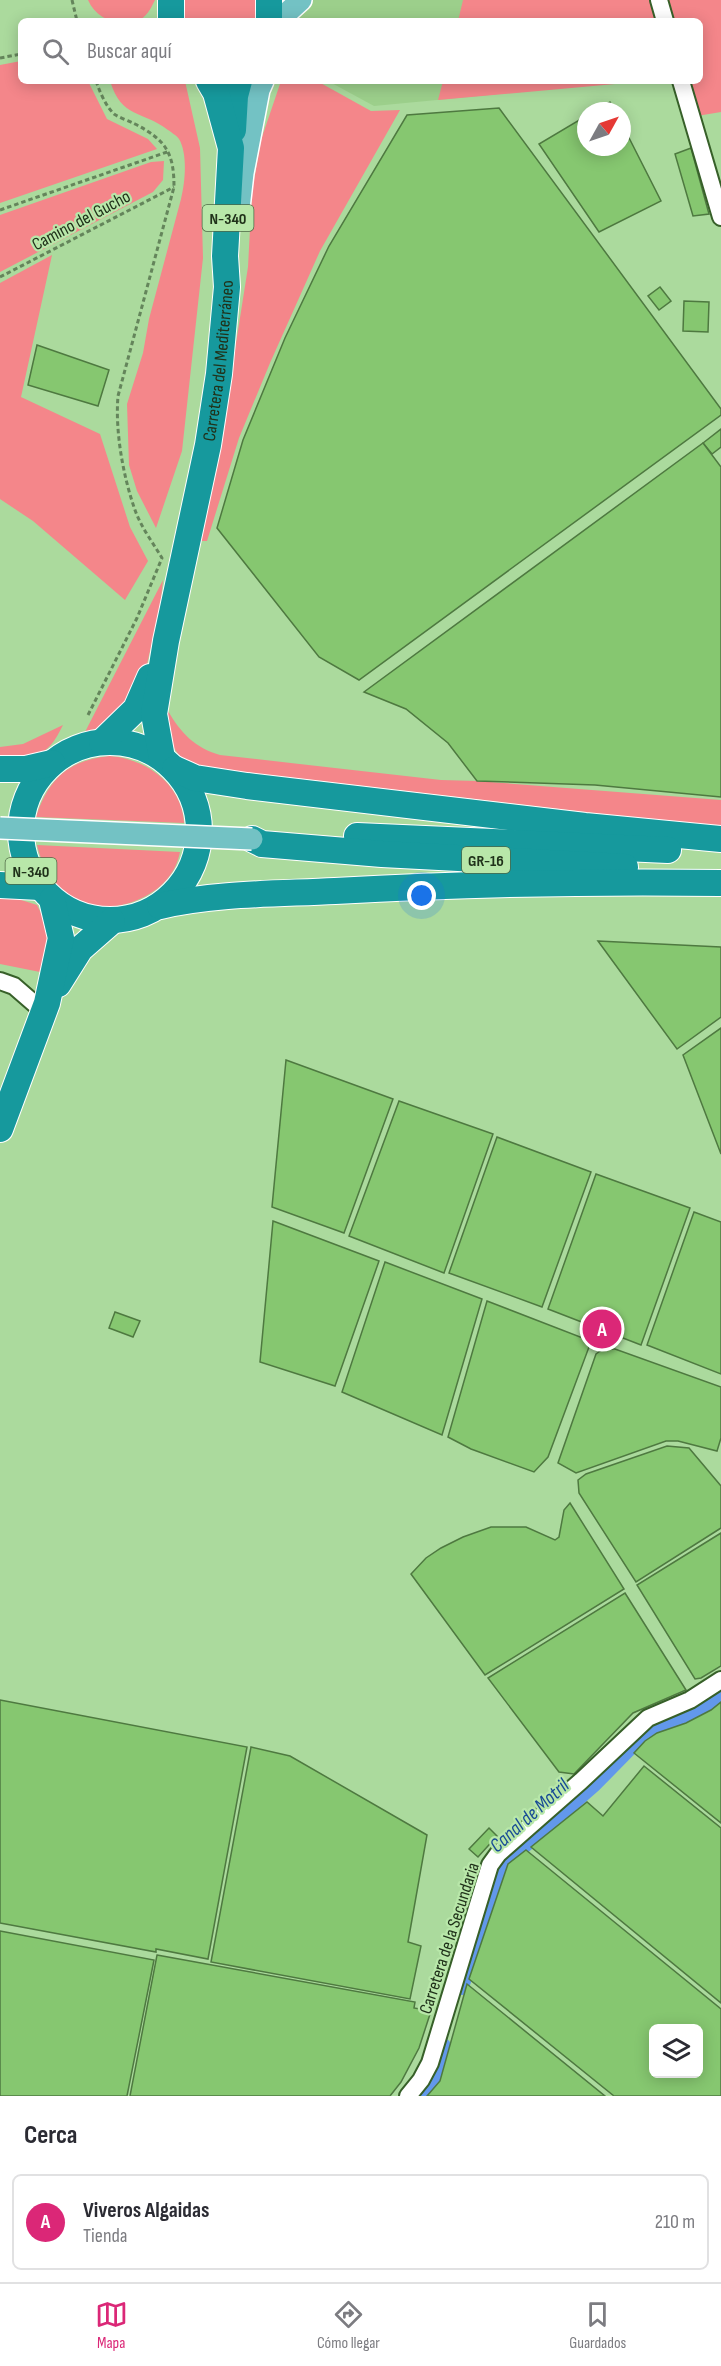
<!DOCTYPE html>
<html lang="es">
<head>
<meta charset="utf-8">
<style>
	:root { --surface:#fff; --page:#f7f7f7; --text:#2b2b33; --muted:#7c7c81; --line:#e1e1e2; --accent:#db2777 }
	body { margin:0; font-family:"Sofia Sans Condensed",sans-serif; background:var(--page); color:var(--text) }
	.controls { position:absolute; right:18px; bottom:18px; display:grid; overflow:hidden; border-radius:9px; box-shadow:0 3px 15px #0003 }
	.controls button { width:54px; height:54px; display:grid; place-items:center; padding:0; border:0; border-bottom:2px solid var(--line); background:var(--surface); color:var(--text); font:30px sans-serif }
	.compass { position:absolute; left:577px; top:102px; width:54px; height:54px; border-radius:50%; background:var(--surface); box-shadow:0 3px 15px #0003; rotate:50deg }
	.you { position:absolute; left:422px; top:896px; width:21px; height:21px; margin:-15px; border:4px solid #fff; border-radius:50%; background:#1a73e8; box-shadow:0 0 0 9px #1a73e833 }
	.badge { display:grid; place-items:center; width:39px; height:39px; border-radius:50%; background:var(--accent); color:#fff; font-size:20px; font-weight:700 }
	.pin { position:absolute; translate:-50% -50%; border:3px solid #fff; box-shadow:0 2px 6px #0006 }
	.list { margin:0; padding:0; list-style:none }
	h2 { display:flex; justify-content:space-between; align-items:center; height:78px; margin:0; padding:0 24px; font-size:26px }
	h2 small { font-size:20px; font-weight:400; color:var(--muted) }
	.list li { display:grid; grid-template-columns:39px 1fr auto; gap:18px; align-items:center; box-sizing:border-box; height:96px; margin:0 12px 12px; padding:0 12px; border:2px solid var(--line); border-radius:9px }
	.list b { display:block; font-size:22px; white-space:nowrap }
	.list p { margin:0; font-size:20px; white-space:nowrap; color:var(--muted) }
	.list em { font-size:20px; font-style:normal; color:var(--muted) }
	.icon { flex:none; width:33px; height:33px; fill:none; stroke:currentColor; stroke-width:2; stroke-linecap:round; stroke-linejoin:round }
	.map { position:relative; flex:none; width:721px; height:2096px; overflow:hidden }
	.search { position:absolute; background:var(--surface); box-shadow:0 3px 15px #0003; left:18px; right:18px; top:18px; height:66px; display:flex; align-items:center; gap:15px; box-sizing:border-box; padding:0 21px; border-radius:9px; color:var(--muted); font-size:22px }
	.sheet { height:186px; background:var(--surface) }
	nav { display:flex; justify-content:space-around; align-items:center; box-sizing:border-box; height:84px; border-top:2px solid var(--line); background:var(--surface); font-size:16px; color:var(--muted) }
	nav a { display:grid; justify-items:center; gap:3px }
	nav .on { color:var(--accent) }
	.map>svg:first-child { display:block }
</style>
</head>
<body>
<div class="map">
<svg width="721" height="2096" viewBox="0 0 721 2096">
	<rect width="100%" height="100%" fill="#abda9d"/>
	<g fill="#9ccf8b">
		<polygon points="260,0 643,0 650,21 269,21"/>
		<polygon points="328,81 638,81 374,106"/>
	</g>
	<g fill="#f4868a">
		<path d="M88 0H155C151 8 146 19 136 21 117 26 96 19 88 0Z"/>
		<polygon points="183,0 257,0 258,11 256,21 185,21 182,13"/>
		<polygon points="463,0 652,0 658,21 458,21"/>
		<polygon points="665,0 721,0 721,112 697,116 688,81 700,81 700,21 672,21"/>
		<polygon points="21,61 21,81 88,81 107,119 148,139 157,149 0,203 0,65"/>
		<path d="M110 81H185L200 148 203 258 182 451 156 528 137 491 129 465 127 404 143 353 149 319 181 199C185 183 188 154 179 139 177 136 171 132 168 130 142 110 122 119 110 81Z"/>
		<polygon points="281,81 317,81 371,111 400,110 320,251 270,363 239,438 207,541 197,541 217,464 248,267 252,191 261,140"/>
		<polygon points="443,81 648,81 438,100"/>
		<polygon points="164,161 163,180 153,192 0,272 0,215 151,162"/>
		<polygon points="52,255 21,397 100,434 130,527 148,561 125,600 33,521 0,499 0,283"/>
		<polygon points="163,580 160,609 147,664 138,690 99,728 85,732"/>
		<path d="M168 711C181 733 195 748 220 755L441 780 477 781 721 800V828L193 766C173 755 169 738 162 717Z"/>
		<path d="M63 725C46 760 36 756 0 759V747L23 744Z"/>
		<path d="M109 756C145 758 182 784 184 823L36 817C48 779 69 760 109 756Z"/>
		<path d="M37 845 180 852C176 873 162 888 144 897 95 922 49 896 37 845Z"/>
		<path d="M0 898H15L37 905C52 935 53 941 40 972L0 964Z"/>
	</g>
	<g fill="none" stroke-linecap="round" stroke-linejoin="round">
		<g stroke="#6298eb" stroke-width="16">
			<polyline points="461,1987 499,1870 505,1862 594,1784 649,1728 702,1711 721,1696"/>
			<polyline points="420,2096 434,2078 443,2046"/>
		</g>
	</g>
	<g fill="#86c770" stroke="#4e7940" stroke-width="1.5" fill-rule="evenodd">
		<polygon points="610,102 615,111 595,111"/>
		<polygon points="499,108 721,409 721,415 359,680 319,657 217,528 243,440 285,338 329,246 407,115"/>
		<polygon points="586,116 586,147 622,147 622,124 661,201 599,232 539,144"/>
		<polygon points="691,148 709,214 693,216 675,154"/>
		<polygon points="660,287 671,301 659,310 648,296"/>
		<polygon points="684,301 709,302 708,332 683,331"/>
		<polygon points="37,345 109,370 98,406 28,385"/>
		<polygon points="721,429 721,447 712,454 703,443"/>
		<polygon points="703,443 721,467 721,797 595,785 477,781 448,743 406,709 364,692"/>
		<polygon points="598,941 721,947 721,1017 677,1049"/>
		<polygon points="721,1028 721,1154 683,1055"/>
		<polygon points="286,1060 393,1099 344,1233 272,1207"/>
		<polygon points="399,1101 493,1134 444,1273 349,1236"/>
		<polygon points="497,1137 591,1172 542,1307 449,1273"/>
		<polygon points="596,1174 690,1208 641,1345 548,1309"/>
		<polygon points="694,1212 721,1222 721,1374 647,1345"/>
		<polygon points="273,1221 379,1261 335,1386 260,1362"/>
		<polygon points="385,1262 482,1299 442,1435 342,1392"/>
		<polygon points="487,1301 588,1340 589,1347 548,1457 534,1472 471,1449 448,1437"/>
		<polygon points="115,1312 140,1321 133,1337 109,1328"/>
		<polygon points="603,1349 615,1349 721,1387 721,1438 717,1451 678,1441 666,1441 576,1473 558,1463 596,1354"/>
		<polygon points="667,1446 689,1448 721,1486 721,1528 636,1582 579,1493 578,1480 586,1474"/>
		<polygon points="570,1503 624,1589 485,1675 411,1574 426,1558 441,1548 463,1537 491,1527 526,1527 555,1540 559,1537 564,1510"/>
		<polygon points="721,1533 721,1666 701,1678 695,1679 637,1585"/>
		<polygon points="625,1593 686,1690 633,1713 574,1774 559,1772 488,1678"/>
		<polygon points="0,1700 247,1747 208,1959 156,1949 156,1952 0,1923"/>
		<polygon points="721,1702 721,1823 634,1753 645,1741 657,1733 686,1723 711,1710"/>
		<polygon points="251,1747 290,1756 427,1835 408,1942 421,1946 410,1999 211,1962"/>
		<polygon points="644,1766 721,1828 721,2003 531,1847 587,1802 603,1816"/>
		<polygon points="489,1828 497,1836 478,1857 469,1849"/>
		<path d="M526 1850 721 2009V2096H614L469 1979 508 1864ZM654 2028H698V2074H654Z"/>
		<polygon points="0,1931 154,1960 127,2096 0,2096"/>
		<polygon points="157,1955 415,2002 414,2008 431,2011 419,2048 401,2082 390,2096 130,2096"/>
		<polygon points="467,1984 605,2096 427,2096 440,2081"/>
	</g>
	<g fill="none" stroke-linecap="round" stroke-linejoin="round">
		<g stroke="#376029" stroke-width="20">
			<g id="minor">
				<polyline points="659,0 665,21"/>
				<polyline points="681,81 721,217"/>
				<polyline points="0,981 14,986 44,1012"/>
				<polyline points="408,2096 421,2080 430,2063 490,1865 498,1854 581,1781 648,1718 690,1700 721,1680"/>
			</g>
		</g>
		<g stroke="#fff" stroke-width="24">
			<g id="major">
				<polyline points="278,21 301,0"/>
				<polyline points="239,208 243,173 259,90 263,81"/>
			</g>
		</g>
		<g stroke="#fff" stroke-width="28">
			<g id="highway">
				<polyline points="269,0 269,21"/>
				<polyline points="171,21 171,0"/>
				<polyline points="233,130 235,96 239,81"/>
				<circle cx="110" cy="831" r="89"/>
				<polyline points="102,742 136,709 150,677"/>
				<path id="s1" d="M162 758 154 714 166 641 208 445 219 374 227 287 225 256 231 148 216 93 209 81"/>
				<polyline points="0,769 26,769 52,763"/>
				<polyline points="175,769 195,778 247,786 585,826 721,839"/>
				<polyline points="357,836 668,850"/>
				<polyline points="252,839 262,844 382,854 625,867"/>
				<polyline points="0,885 40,887"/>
				<path d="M160 906C217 893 277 894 335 891 464 884 593 881 721 883"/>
				<polyline points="58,984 80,949 112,921"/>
				<polyline points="0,1129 47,1003 61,938 52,900"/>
			</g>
		</g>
		<g stroke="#64855b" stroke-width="3" stroke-dasharray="4.5 3" stroke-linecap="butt">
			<polyline points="72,0 77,21"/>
			<polyline points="0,58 21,54"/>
			<polyline points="0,210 170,151"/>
			<polyline points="0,277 174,187"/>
			<path d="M88 715 137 618 162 558C153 543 141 527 135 510 123 476 115 431 118 396L174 187C174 153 166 140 135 124 129 121 120 118 114 114 105 105 100 92 96 81"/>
		</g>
		<use href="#minor" stroke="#fff" stroke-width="16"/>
		<use href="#major" stroke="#73c2c4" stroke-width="21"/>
		<use href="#highway" stroke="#16999d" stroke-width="26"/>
		<g stroke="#fff" stroke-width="24" stroke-linecap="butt">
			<polyline id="major-bridge" points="0,828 252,839"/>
		</g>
		<use href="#major-bridge" stroke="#73c2c4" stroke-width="21"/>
	</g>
	<g text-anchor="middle" stroke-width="4.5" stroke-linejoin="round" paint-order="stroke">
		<g fill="#b8e7a9" stroke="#4e6845" stroke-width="1.5">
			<rect x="202.5" y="205" width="51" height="26" rx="4.5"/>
			<rect x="462" y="847" width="48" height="26" rx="4.5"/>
			<rect x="5.5" y="858" width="51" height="26" rx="4.5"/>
		</g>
		<g font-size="16" font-weight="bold" fill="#20321a">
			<text x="228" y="224">N-340</text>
			<text x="486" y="866">GR-16</text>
			<text x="31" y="877">N-340</text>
		</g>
		<g font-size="18" fill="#20321a" stroke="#b8e7a9">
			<text transform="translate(81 220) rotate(-28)" y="6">Camino del Gucho</text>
			<text dy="6" stroke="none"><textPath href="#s1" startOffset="404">Carretera del Mediterráneo</textPath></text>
			<text transform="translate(449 1938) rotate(-72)" y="6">Carretera de la Secundaria</text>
		</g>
		<g font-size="20" font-style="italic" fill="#184b95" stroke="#b8e7a9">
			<text transform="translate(529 1815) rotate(-42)" y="7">Canal de Motril</text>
		</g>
	</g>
</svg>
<div class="controls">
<button><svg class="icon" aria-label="layers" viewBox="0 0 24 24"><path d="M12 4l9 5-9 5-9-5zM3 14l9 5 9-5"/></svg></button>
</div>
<svg class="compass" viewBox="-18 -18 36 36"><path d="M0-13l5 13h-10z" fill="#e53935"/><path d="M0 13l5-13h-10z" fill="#7c7c81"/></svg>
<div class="you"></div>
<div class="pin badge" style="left:602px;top:1329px">A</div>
<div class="search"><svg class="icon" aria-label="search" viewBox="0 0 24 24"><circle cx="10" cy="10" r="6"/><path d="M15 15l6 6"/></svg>Buscar aquí</div>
</div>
<section class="sheet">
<h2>Cerca<small></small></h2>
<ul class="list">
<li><span class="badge">A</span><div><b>Viveros Algaidas</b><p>Tienda</p></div><em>210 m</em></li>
</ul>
</section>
<nav>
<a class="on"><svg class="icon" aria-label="map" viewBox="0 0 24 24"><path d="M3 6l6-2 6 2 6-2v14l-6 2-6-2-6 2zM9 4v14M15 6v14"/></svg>Mapa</a>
<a><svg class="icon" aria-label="directions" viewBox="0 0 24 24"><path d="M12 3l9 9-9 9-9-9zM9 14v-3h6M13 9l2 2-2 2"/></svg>Cómo llegar</a>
<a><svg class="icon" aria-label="saved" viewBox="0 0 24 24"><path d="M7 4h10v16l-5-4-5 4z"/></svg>Guardados</a>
</nav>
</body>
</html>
